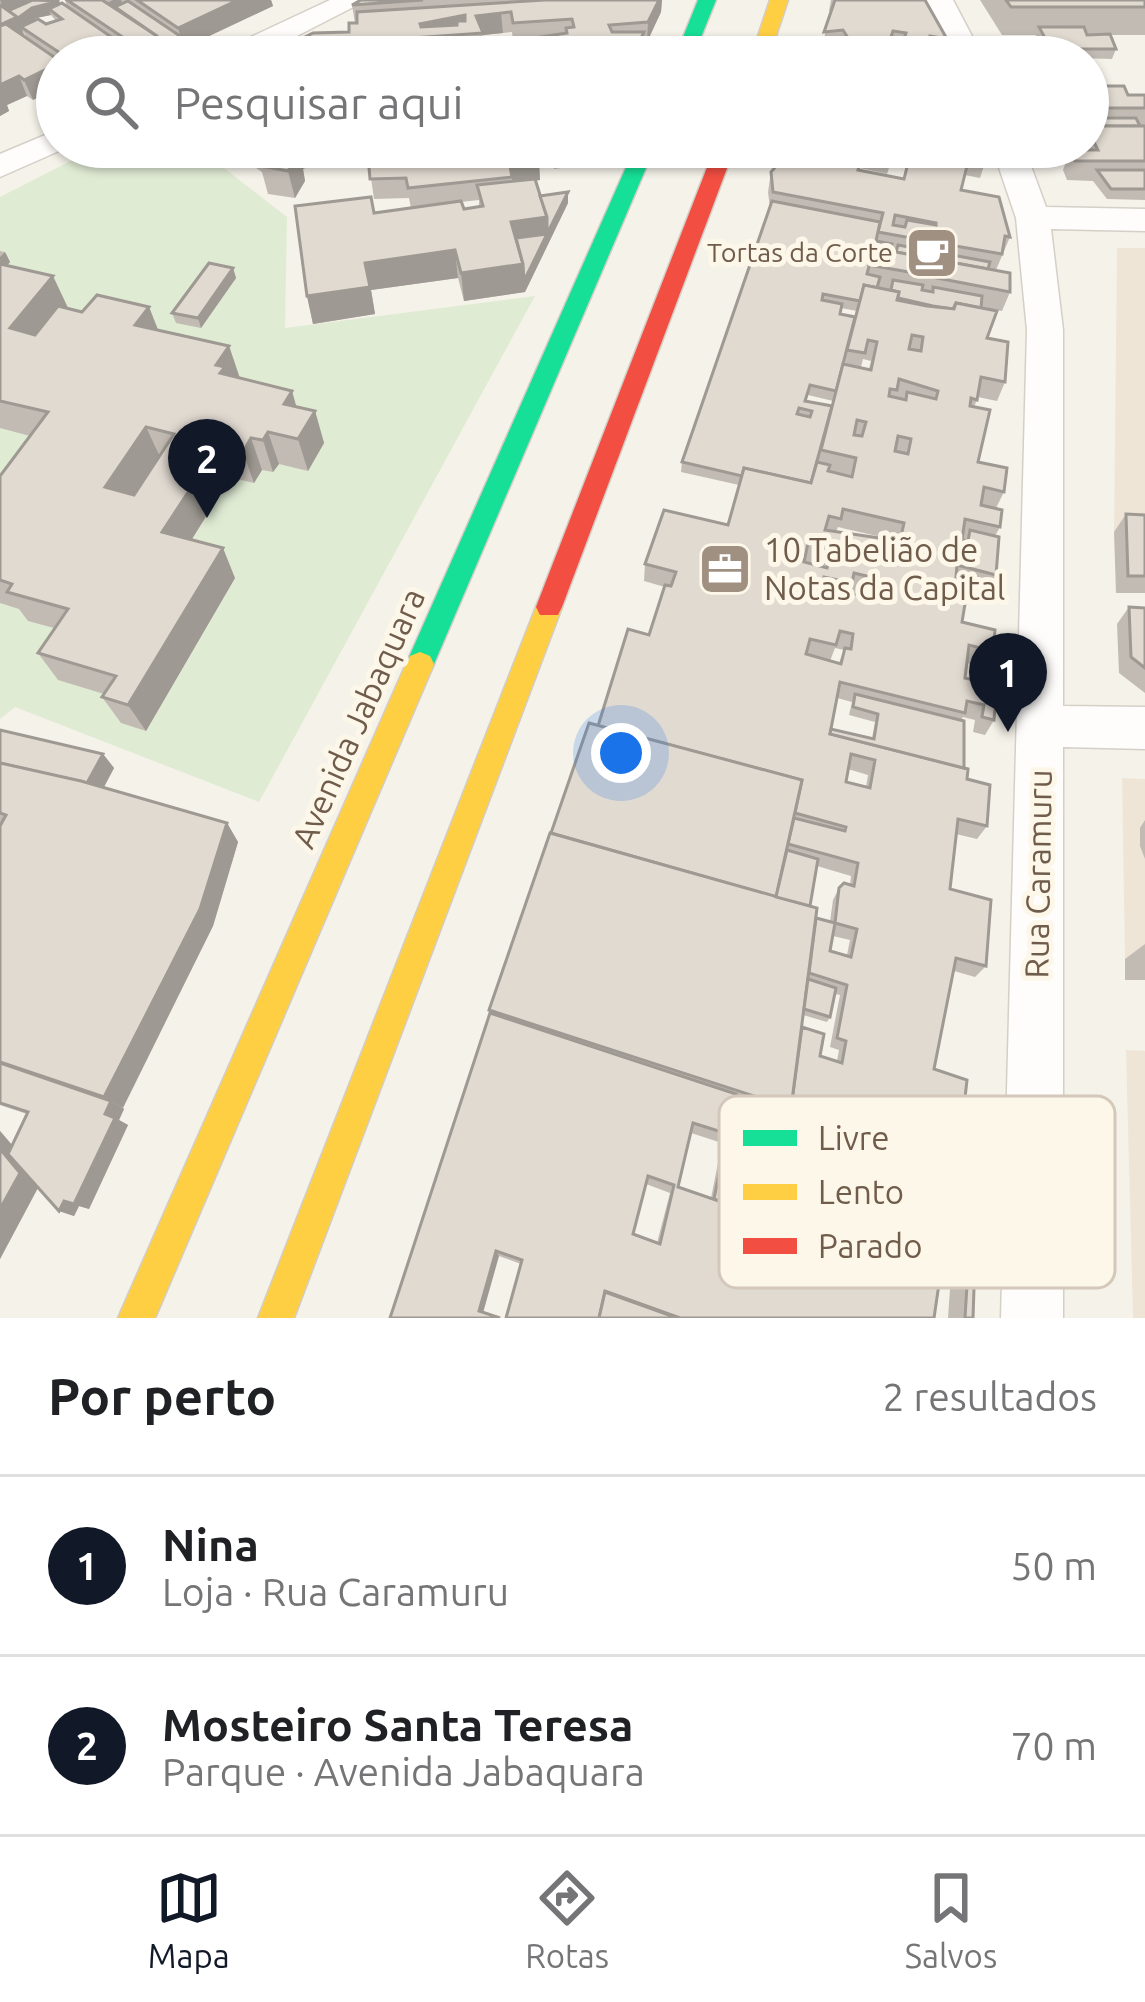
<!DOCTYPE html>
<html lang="pt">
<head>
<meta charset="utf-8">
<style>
	:root { --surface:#fff; --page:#f6f6f6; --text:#202124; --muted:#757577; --line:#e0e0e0; --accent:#111827 }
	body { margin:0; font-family:Ubuntu,sans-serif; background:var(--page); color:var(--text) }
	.you { position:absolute; left:621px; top:753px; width:42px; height:42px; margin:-30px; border:9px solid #fff; border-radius:50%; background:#1a73e8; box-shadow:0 0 0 18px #1a73e833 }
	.badge { display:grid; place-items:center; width:78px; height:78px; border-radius:50%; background:var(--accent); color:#fff; font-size:39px; font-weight:700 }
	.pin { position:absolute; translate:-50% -99px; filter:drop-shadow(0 3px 6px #0008) }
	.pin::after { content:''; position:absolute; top:63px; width:42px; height:36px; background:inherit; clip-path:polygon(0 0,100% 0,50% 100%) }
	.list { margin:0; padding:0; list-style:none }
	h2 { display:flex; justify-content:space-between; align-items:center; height:156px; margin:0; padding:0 48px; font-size:51px }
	h2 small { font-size:39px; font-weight:400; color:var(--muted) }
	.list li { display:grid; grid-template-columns:78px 1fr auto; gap:36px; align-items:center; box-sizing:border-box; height:180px; padding:0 48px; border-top:3px solid var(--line) }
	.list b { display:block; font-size:45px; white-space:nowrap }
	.list p { margin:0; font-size:39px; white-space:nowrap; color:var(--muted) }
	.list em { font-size:39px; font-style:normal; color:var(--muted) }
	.icon { flex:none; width:66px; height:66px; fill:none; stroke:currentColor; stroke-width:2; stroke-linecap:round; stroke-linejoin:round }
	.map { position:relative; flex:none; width:1145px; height:1318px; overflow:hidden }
	.search { position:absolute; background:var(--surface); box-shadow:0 3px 9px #0004; left:36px; right:36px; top:36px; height:132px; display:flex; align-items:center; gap:30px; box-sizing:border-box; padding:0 42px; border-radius:66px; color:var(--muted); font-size:45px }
	.sheet { height:516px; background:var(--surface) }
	nav { display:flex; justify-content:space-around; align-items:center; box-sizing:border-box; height:168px; border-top:3px solid var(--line); background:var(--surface); font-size:33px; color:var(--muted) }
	nav a { display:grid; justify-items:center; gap:6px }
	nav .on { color:var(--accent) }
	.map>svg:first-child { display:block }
</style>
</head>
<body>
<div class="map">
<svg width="1145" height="1318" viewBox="0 0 1145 1318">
	<rect width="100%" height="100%" fill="#f5f2e9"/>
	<g fill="#eee5d7">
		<polygon points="1117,248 1145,248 1145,533 1114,532"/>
		<polygon points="1122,778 1145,779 1145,960 1125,959"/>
		<polygon points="1126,1050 1145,1051 1145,1318 1133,1318"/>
	</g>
	<polygon fill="#e0ebd4" points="98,147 197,147 287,217 285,328 535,296 259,802 15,707 0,719 0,197"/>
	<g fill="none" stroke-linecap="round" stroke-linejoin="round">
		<g stroke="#d4cfc7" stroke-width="3">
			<g id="street">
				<polygon points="330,0 367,0 256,57 217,57 221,51"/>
				<polygon points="925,0 953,0 983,57 953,57"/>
				<polygon points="57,130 57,147 68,147 0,177 0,154"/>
				<polygon points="992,147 1024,147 1046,207 1145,209 1145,231 1051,229 1063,330 1063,706 1145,707 1145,749 1063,747 1063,1318 1001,1318 1027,330 1016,218"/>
			</g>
		</g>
		<g stroke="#d3cdc5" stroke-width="3">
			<g id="fast">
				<polygon points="698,0 716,0 693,57 675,57"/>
				<polygon points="635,147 655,147 434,664 430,672 410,672 406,664"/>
			</g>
		</g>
		<g stroke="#d3cdc5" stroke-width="3">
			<g id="slow">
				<polygon points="770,0 788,0 769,57 751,57"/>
				<polygon points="549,596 558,599 562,607 294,1318 258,1318 536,607 540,599"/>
				<polygon points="420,652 430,656 434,664 155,1318 118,1318 406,664 410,656"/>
			</g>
		</g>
		<g stroke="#d3cdc5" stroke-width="3">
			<polygon id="jam" points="715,147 735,147 562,607 558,615 540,615 536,607"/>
		</g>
		<use href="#street" fill="#fefdfc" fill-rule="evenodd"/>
		<use href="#fast" fill="#16e098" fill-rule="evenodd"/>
		<use href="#slow" fill="#ffcf43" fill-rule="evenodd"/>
		<use href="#jam" fill="#f24e42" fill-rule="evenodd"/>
	</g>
	<g fill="#c2bbb4" fill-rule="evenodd">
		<path d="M0 0H60L59 1 60 4 67 7 65 0H271L273 6 161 57H129L127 55 124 57H104L97 52 89 56 91 57 57 58 26 37 22 29 33 100 27 96 7 105 9 111 0 116ZM51 15 56 21 46 24 31 23 36 18Z"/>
		<path d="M361 0H662L661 12 647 42H643L640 57H476V54L462 55V57H285L287 56 285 47 349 32 355 23 352 5ZM512 32 513 41 484 45 483 35Z"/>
		<polygon points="831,0 925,0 947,39 944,49 821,50 831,11 829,11"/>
		<polygon points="980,0 1145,0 1145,35 1110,35 1116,49 1112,59 1046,57 1035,38 1036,35 1002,35"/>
		<polygon points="1088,86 1128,95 1145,95 1145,200 1107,199 1093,181 1067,180 1063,170 1066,162 1061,162 1055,147 1088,147"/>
		<polygon points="239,147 305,147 309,166 303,169 305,181 295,198 268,194 262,172 242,158"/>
		<path d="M401 147H572L575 166 554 169 551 151 538 152 540 180H536L540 196 568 203 525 292 464 301 458 278 371 290 375 314 313 324 307 296 374 213 411 208 409 198 374 199 368 157 402 151ZM479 200V207L464 209 461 202Z"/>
		<path d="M788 147H988L989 150 980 178 965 175 961 190 1010 237 996 270 1010 292 1002 311 981 307 987 338 1005 382 997 401 978 397 974 407 978 462 1004 492 996 508 1000 527 995 536 996 575 987 592 968 587 962 622 993 651 983 667 967 663 965 678 994 720 985 735 973 732 975 720 963 717 961 720 964 768 987 826 977 839 956 834 950 889 986 966 975 977 954 971 934 1069 957 1169 946 1174 943 1173 937 1221 970 1286 973 1318H948L950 1289 939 1285 521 1264 499 1256 390 1318 490 1013 489 1010 551 833 598 726 649 635 665 587 644 581 645 564 728 525 739 485 681 472 682 462 770 208 768 192 771 172 785 156ZM891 162 908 165 904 179 859 170 860 168 887 174ZM841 308 857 311 855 317 840 314ZM863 359 871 361 869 369 861 367ZM808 395 833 401 832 406 806 401ZM838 527 846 529 895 540 836 532ZM849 591 884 599V601L848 592ZM835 648 844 650 839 663 830 661ZM837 698 852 702 849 715 875 722 872 738 831 729ZM848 769 868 775 866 787 846 782ZM817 866 851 876 850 885 839 888 833 900 830 922 816 918 810 906ZM833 936 850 940 847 955 830 951ZM835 994 840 995 830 1047 839 1050 837 1061 820 1056 802 1027 803 1015 827 1022 830 1017ZM763 1115 779 1120 773 1155 840 1178 835 1202 778 1183 772 1188 771 1195 750 1188ZM691 1133 722 1143 711 1198 678 1187ZM646 1184 670 1193 657 1243 633 1234Z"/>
		<polygon points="0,251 5,252 10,262 7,266 69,309 82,312 149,307 158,330 229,346 240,378 297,407 315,411 324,443 308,471 279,464 273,472 262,470 254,483 233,478 232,475 191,540 235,578 146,731 121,723 102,697 104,694 58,680 38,653 54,628 28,621 19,609 0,603 0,476 30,436 0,428"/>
		<polygon points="233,268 236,278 201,328 176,323 172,313"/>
		<polygon points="1126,514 1145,515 1145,593 1116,593 1114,532"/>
		<polygon points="1129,607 1145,608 1145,693 1119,673 1117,624"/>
		<polygon points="0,730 103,754 114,768 104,787 227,823 238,842 213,926 122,1107 124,1109 119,1120 128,1125 89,1209 79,1206 74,1216 59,1211 38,1188 0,1259 0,1131 12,1145 27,1114 0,1105"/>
		<polygon points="1145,820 1145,859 1140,846 1140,828"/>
		<polygon points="1145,944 1145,980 1125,980 1125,959"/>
	</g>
	<g fill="#9e9992">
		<polygon points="0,0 47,0 48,2 34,8 51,3 50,0 60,0 57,2 59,1 63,12 55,14 49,9 51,15 36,18 22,29 25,37 7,45 0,29 0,14 2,13 6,22 17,17 18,18 31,9 9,18 6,15"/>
		<polygon points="113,0 121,0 124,7 116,10 101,6"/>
		<polygon points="238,0 271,0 273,6 184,48 178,28"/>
		<polygon points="659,0 662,0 661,12 647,42 648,22"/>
		<polygon points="501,13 503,33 483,35 476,16"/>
		<polygon points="465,15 466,35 422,38 420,24"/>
		<polygon points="644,32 643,52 640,57 632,57"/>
		<polygon points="157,36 163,56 139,57 136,46"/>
		<polygon points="180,36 183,47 163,56 160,46"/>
		<polygon points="93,42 97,52 87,57 79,49"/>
		<polygon points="123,45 127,56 110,57 109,52"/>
		<polygon points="57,64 57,88 33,100 24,80"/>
		<polygon points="19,76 27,96 7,105 9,111 0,116 0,85"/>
		<polygon points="286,147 305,147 309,166 303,169 305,181 295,198 288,171 280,151"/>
		<polygon points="539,160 540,180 513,185 510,166"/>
		<polygon points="568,192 568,203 525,292 464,301 461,273 542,245 512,239 511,222"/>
		<polygon points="455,250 458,278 371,290 375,314 313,324 307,296 365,263"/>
		<polygon points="5,252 10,262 0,273 0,257"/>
		<polygon points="233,268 236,278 201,328 198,318"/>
		<polygon points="53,276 69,310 28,362 10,328"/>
		<polygon points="149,307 162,340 135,325"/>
		<polygon points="229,346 240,379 233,390 216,365"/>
		<polygon points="292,391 301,423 284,404"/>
		<polygon points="315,411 324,443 308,471 298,439"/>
		<polygon points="146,427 161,459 122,518 105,487"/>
		<polygon points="268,432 279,464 273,472 263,440"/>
		<polygon points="225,436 221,447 232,475 177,563 162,532"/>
		<polygon points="251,438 262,470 254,483 243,452"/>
		<polygon points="223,548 235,578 146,731 128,705"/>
		<polygon points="103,754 114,768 97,800 86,786"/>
		<polygon points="227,823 238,842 213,926 123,1108 104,1097"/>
		<polygon points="111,1101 124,1109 119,1120 128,1125 89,1209 79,1206 74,1216 59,1211"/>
		<polygon points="0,1131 42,1180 0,1259"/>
		<polygon points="496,1251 499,1256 483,1313 479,1311"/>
	</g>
	<g fill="#e1dad1" stroke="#9e9992" stroke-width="3" fill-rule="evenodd">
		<polygon points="33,0 59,1 32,8 18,18 8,11"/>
		<polygon points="67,0 102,0 157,36 136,46"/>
		<polygon points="137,0 238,0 178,28"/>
		<polygon points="361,0 423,0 352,5"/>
		<path d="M545 0H659L648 22 609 25 612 32H644L632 57H477L475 47 567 33 566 28 574 27 572 19 513 23 511 12 476 16 483 33 285 47 313 33 349 32V23H357V12ZM465 15V21H457V25L421 27 420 24Z"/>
		<path d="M835 0H925L947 39 930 36 929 44 951 51 953 57H816L820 50 848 38 843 30 824 32ZM893 31 906 33 904 39 891 37Z"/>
		<polygon points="1006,0 1145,0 1145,7 1011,7"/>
		<polygon points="128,1 180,36 160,46 157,36 115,7"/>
		<polygon points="62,3 123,45 109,52 93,42 79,49 91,57 66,57 21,27 38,19 46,24 62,19 49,9"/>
		<polygon points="0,5 17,17 0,25"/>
		<polygon points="6,24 57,59 57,64 24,80 19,76 0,85 0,26"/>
		<polygon points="1039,27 1084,27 1087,35 1110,34 1116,49 1051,49"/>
		<polygon points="460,45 462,57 401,57 400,49"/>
		<polygon points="300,49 312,57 285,57"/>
		<polygon points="1088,86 1124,86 1128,95 1145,95 1145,108 1088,108"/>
		<polygon points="1088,118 1136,118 1140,126 1088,126"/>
		<polygon points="1088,126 1145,126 1145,161 1075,161 1071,150 1098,150 1094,142 1088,142"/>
		<polygon points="258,147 286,147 280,151 299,153 288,171 261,166 269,155"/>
		<polygon points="401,147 538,147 539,160 510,166 512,177 408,188 406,178 370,179 368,157 402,151"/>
		<polygon points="572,147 575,156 554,159 551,148"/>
		<path d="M788 147H895L892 154 865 148 858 170 904 179 912 147H925L959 153 958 160 968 162 961 190 999 197 1010 237 1005 236 1002 254 944 244 945 239 933 237V242L878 232 883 213 773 192 771 172 785 156ZM895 215 936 223V225L907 220 905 227 893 225Z"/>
		<polygon points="1097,170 1145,170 1145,189 1111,189"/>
		<polygon points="535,179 547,217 511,222 523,264 461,273 455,250 365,263 370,287 307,296 295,206 371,197 374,213 461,201 464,209 483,206 477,185"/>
		<polygon points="568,192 547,234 547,217 540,196"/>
		<path d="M772 201 880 222 876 241 892 244 891 251 874 248 867 274 880 277 877 288 864 285 860 301 823 294 822 300 842 304 840 314 855 317 836 391 810 385 805 401 832 406 811 483 744 468 742 476 682 462ZM799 408 812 411 810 417 797 414Z"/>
		<polygon points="547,234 524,281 523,264 516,238"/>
		<polygon points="898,245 990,262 988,269 896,252"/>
		<polygon points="874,248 1010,273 1010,292 937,278 938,271 927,269 926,275 869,265"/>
		<polygon points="209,263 233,268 198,318 172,313"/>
		<path d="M0 264 53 276 10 328 35 335 58 306 82 312 97 295 149 307 135 325 229 346 216 365 225 367 220 373 292 391 284 404 315 411 298 439 268 432 263 440 251 438 243 452 221 447 225 436 162 532 223 548 128 705 102 697 116 676 38 653 68 609 7 592 12 584 0 580V476L48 412 0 401ZM146 427 174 434 134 495 105 487Z"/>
		<polygon points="893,280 923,285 922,290 933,292 933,287 982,296 981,308 956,303 953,309 933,306 898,298 899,292 891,290"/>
		<path d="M864 285 899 292 897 300 927 306 954 309 956 303 997 311 987 338 1008 342 1005 382 981 377 977 400 971 398 970 406 990 410 978 462 1007 468 1004 492 984 487 981 505 1002 510 1000 527 965 519 962 540 968 541 970 530 999 537 996 575 957 565 956 577 969 580 962 622 995 630 993 651 969 645 965 678 997 685 994 720 982 717 984 705 967 701 965 713 840 682 830 734 968 769 967 779 990 785 987 826 958 819 950 889 991 900 986 966 956 958 934 1069 967 1080 957 1169 944 1164 937 1221 972 1233 970 1286 962 1287 939 1279 940 1277 714 1199 725 1145 757 1156 750 1188 776 1197 778 1183 842 1204 848 1172 779 1149 784 1116 791 1108 802 1027 824 1034 820 1056 842 1063 846 1041 837 1038 847 985 809 973 816 918 835 923 839 888 844 883 854 886 858 863 788 844 794 818 845 831 846 827 795 813 802 780 598 726 628 629 649 635 665 585 671 586 676 572 645 564 664 510 728 525 744 468 811 483 817 462 830 465 828 471 852 477 856 458 821 450 843 364 871 370 877 342 868 340 865 353 847 350ZM912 335 923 337 921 351 909 349ZM899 379 938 391 936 399 907 392 906 400 889 396 890 389 897 390ZM857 420 866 422 862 436 854 435ZM898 436 911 439 908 454 895 451ZM843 509 904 523 900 541 825 530 829 516 841 519ZM808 543 832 549 827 568 804 562ZM854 573 891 582 888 602 822 586 824 577 852 583ZM840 631 853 634 851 649 845 648 841 664 806 654 810 639 836 645ZM851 754 875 760 870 788 846 782ZM835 923 857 929 851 957 830 951Z"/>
		<polygon points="1126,514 1145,515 1145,576 1128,576"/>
		<polygon points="1129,607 1145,608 1145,668 1131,657"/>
		<polygon points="855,694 964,721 964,768 830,734 831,729 874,739 878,714 853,707"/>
		<polygon points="589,723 802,780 776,897 551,833"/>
		<polygon points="0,730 103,754 87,783 0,763"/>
		<polygon points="0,763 81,781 227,823 200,909 104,1097 0,1062 0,826 6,815 0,813"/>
		<polygon points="550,833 817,908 791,1108 489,1010"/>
		<polygon points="787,850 818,859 810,906 776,897"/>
		<polygon points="808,979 836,988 830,1017 804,1009"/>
		<path d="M490 1013 736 1094 728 1134 693 1123 678 1187 940 1277 934 1318H680L605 1291 599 1318H506L522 1260 496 1251 479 1311 500 1318H390ZM648 1176 674 1185 660 1244 633 1234Z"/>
		<polygon points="0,1063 111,1101 105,1114 115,1118 74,1204 64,1201 59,1211 8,1154 28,1112 0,1103"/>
		<polygon points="0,1149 20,1173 0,1209"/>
		<polygon points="967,1285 974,1288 973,1318 965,1318"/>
		<polygon points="605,1292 677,1318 599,1318"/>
	</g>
	<defs>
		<g id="cafe-square" transform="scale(2.7)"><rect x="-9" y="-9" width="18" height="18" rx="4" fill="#9f9082" stroke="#fdf7e9"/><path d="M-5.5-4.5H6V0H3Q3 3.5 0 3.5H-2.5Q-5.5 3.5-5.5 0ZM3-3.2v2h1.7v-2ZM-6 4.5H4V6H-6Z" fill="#fff"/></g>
		<g id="office-square" transform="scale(2.7)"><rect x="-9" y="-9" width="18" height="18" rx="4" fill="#9f9082" stroke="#fdf7e9"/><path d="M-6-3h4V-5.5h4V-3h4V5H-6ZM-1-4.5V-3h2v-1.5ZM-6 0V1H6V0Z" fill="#fff"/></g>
	</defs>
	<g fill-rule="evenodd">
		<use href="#cafe-square" x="932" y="253"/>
		<use href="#office-square" x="725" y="569"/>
	</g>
	<g text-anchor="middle" stroke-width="10" stroke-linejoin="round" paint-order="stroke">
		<g font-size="27" fill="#705c4b" stroke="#fdf7e9" text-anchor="end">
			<text x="893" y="262">Tortas da Corte</text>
		</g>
		<g font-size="33" fill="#705c4b" stroke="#fdf7e9" text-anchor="start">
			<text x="764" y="562">10 Tabelião de<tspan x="764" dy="38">Notas da Capital</tspan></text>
		</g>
		<g font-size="33" fill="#705c4b" stroke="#fdf7e9">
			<text transform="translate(358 718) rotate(-66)" y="12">Avenida Jabaquara</text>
			<text transform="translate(1038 874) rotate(-89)" y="12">Rua Caramuru</text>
		</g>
	</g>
	<rect x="719" y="1096" width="396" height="192" rx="18" fill="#fdf7e9" stroke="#d3c8ba" stroke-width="3"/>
	<rect x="743" y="1130" width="54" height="16" fill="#16e098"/>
	<rect x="743" y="1184" width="54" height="16" fill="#ffcf43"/>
	<rect x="743" y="1238" width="54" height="16" fill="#f24e42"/>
	<g font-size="33" fill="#705c4b">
		<text x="818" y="1150">Livre</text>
		<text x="818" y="1204">Lento</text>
		<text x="818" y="1258">Parado</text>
	</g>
</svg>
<div class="you"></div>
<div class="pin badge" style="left:1008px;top:732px">1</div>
<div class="pin badge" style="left:207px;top:518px">2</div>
<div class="search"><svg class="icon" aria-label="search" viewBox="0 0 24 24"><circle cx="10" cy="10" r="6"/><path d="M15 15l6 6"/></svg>Pesquisar aqui</div>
</div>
<section class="sheet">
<h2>Por perto<small>2 resultados</small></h2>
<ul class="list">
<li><span class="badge">1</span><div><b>Nina</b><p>Loja · Rua Caramuru</p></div><em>50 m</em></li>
<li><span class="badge">2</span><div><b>Mosteiro Santa Teresa</b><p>Parque · Avenida Jabaquara</p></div><em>70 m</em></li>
</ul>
</section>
<nav>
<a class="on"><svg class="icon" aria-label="map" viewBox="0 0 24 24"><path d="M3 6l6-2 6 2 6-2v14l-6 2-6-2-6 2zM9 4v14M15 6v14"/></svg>Mapa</a>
<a><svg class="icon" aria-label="directions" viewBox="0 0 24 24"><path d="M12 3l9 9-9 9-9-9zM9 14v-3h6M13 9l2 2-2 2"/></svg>Rotas</a>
<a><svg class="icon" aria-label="saved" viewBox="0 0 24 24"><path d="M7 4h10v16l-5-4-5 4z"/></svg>Salvos</a>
</nav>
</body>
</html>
